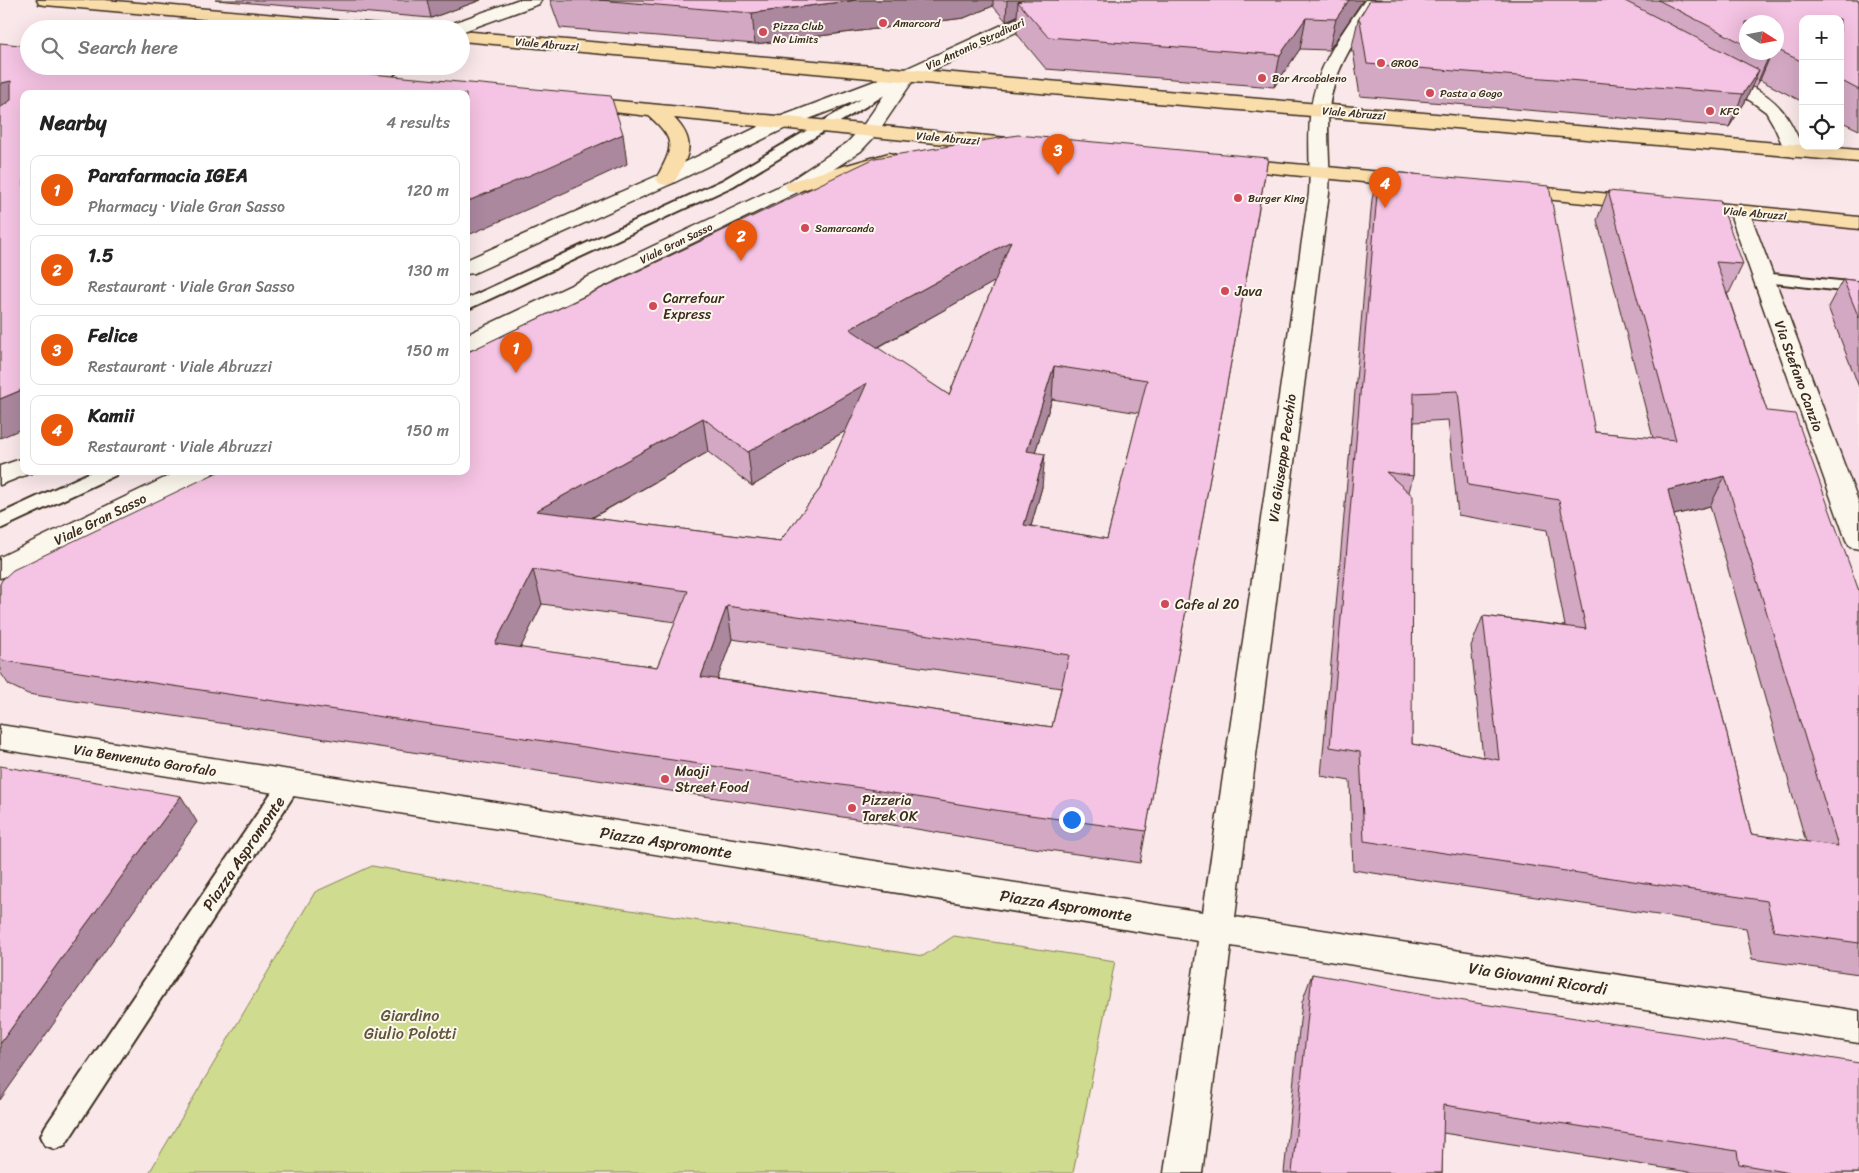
<!DOCTYPE html>
<html lang="en">
<head>
<meta charset="utf-8">
<style>
	:root { --surface:#fff; --page:#f6f6f6; --text:#222; --muted:#767676; --line:#e0e0e0; --accent:#ea580c }
	body { margin:0; font-family:Sriracha,sans-serif; background:var(--page); color:var(--text) }
	.controls { position:absolute; right:15px; top:15px; display:grid; overflow:hidden; border-radius:10px; box-shadow:0 5px 20px #0002 }
	.controls button { width:45px; height:45px; display:grid; place-items:center; padding:0; border:0; border-bottom:1px solid var(--line); background:var(--surface); color:var(--text); font:25px sans-serif }
	.compass { position:absolute; left:1739px; top:15px; width:45px; height:45px; border-radius:50%; background:var(--surface); box-shadow:0 5px 20px #0002; rotate:101deg }
	.you { position:absolute; left:1071px; top:819px; width:18px; height:18px; margin:-12px; border:4px solid #fff; border-radius:50%; background:#1a73e8; box-shadow:0 0 0 8px #1a73e833 }
	.badge { display:grid; place-items:center; width:32px; height:32px; border-radius:50%; background:var(--accent); color:#fff; font-size:16px; font-weight:700 }
	.pin { position:absolute; translate:-50% -41px; filter:drop-shadow(0 1px 2px #0008) }
	.pin::after { content:''; position:absolute; top:26px; width:18px; height:15px; background:inherit; clip-path:polygon(0 0,100% 0,50% 100%) }
	.list { margin:0; padding:0; list-style:none }
	h2 { display:flex; justify-content:space-between; align-items:center; height:65px; margin:0; padding:0 20px; font-size:21px }
	h2 small { font-size:16px; font-weight:400; color:var(--muted) }
	.list li { display:grid; grid-template-columns:32px 1fr auto; gap:15px; align-items:center; box-sizing:border-box; height:70px; margin:0 10px 10px; padding:0 10px; border:1px solid var(--line); border-radius:10px }
	.list b { display:block; font-size:19px; white-space:nowrap }
	.list p { margin:0; font-size:16px; white-space:nowrap; color:var(--muted) }
	.list em { font-size:16px; font-style:normal; color:var(--muted) }
	.icon { flex:none; width:28px; height:28px; fill:none; stroke:currentColor; stroke-width:2; stroke-linecap:round; stroke-linejoin:round }
	.map { position:relative; flex:none; width:1859px; height:1173px; overflow:hidden }
	.search { position:absolute; background:var(--surface); box-shadow:0 5px 20px #0002; left:20px; top:20px; width:450px; height:55px; display:flex; align-items:center; gap:12px; box-sizing:border-box; padding:0 18px; border-radius:28px; color:var(--muted); font-size:19px }
	.panel { position:absolute; background:var(--surface); box-shadow:0 5px 20px #0002; left:20px; top:90px; width:450px; height:385px; border-radius:10px }
	.map>svg:first-child { display:block }
</style>
</head>
<body>
<div class="map">
<svg width="1859" height="1173" viewBox="0 0 1859 1173">
	<rect width="100%" height="100%" fill="#f9e7e9"/>
	<filter id="ink" filterUnits="userSpaceOnUse"><feTurbulence type="fractalNoise" baseFrequency=".02" numOctaves="2"/><feDisplacementMap in="SourceGraphic" scale="10" xChannelSelector="R" yChannelSelector="G"/><feConvolveMatrix kernelMatrix="1 2 1 2 8 2 1 2 1" color-interpolation-filters="sRGB"/></filter>
	<g filter="url(#ink)">
		<polygon fill="#f8dce7" points="1746,215 1859,226 1859,522"/>
		<polygon fill="#cfdb8e" stroke="#858256" points="372,866 560,899 923,956 954,936 1115,961 1073,1173 149,1173 315,892"/>
		<g fill="none" stroke-linecap="round" stroke-linejoin="round">
			<g stroke="#3b2a1e" stroke-width="4">
				<g id="lane">
					<polygon points="903,74 910,78 908,81 733,186 466,310 466,299 723,180"/>
					<polygon points="1763,273 1859,283 1859,293 1757,281 1755,278 1757,275"/>
					<polygon points="93,471 118,471 116,475 0,529 0,514"/>
					<polygon points="290,774 298,777 301,783 298,789 65,1145 55,1149 45,1145 41,1136 45,1127 282,777"/>
				</g>
			</g>
			<g stroke="#3b2a1e" stroke-width="3">
				<g id="street">
					<polygon points="517,0 541,0 539,4 461,32 461,29 445,29 448,25"/>
					<path d="M1365 0H1381C1359 34 1334 67 1329 109 1326 137 1331 165 1329 193L1235 917 1859 1011V1043L1231 946 1202 1173H1164L1198 941 0 749V725L1203 912 1309 193C1311 165 1307 137 1311 109 1316 67 1341 34 1365 0Z"/>
					<path d="M1716 71C1726 73 1735 78 1745 83 1780 100 1789 116 1804 151L1801 155 1794 157 1787 155 1773 124 1766 112 1751 101 1710 80 1707 76 1710 72Z"/>
					<polygon points="1739,205 1746,207 1749,211 1859,504 1859,549 1850,547 1846,540 1729,211 1732,207"/>
				</g>
			</g>
			<g stroke="#3b2a1e" stroke-width="3">
				<g id="secondary">
					<polygon points="1057,0 1079,0 1077,4 914,79 876,135 861,151 802,190 474,349 466,351 466,335 788,182 847,143 862,127 889,88 788,127 673,183 474,273 466,274 466,260 659,175 774,119 901,71"/>
					<polygon points="24,458 24,471 33,472 0,485 0,466"/>
					<polygon points="179,471 214,471 210,477 10,575 0,578 0,557"/>
				</g>
			</g>
			<g stroke="#3b2a1e" stroke-width="3">
				<g id="primary">
					<polygon points="37,0 104,0 378,24 384,25 387,29 315,29 45,5 39,4"/>
					<polygon points="461,31 1859,150 1859,162 991,89 461,41"/>
					<path d="M380 66H402C394 77 373 91 359 88L357 84 359 80Z"/>
					<path d="M576 97 1019 139 1026 141 1029 145 1026 149 1019 151 674 118C696 141 690 153 676 179L673 183 666 185 659 183 656 179C673 147 677 141 649 116L569 107 567 103 569 99Z"/>
					<polygon points="889,153 896,155 899,159 896,163 795,192 788,190 785,186 788,182"/>
					<polygon points="1228,158 1414,175 1421,177 1424,181 1421,185 1414,187 1221,168 1218,164 1221,160"/>
					<polygon points="1514,185 1643,197 1650,199 1653,203 1650,207 1643,209 1507,195 1504,191 1507,187"/>
					<polygon points="1686,200 1859,217 1859,229 1679,210 1676,206 1679,202"/>
				</g>
			</g>
			<use href="#lane" fill="#fbf7ec" fill-rule="evenodd"/>
			<use href="#street" fill="#fbf7ec" fill-rule="evenodd"/>
			<use href="#secondary" fill="#fbf7ec" fill-rule="evenodd"/>
			<use href="#primary" fill="#f9ddab" fill-rule="evenodd"/>
		</g>
		<g fill="#d3a8c3" stroke="#3b2a1e" fill-rule="evenodd">
			<polygon points="215,0 481,0 431,18"/>
			<polygon points="550,0 1363,0 1329,50 1300,49 1274,87 1046,69 1017,34 1017,16 1006,21 993,6 964,18 755,44 560,28"/>
			<path d="M1370 0H1859V130L1840 121V19H1803V102L1760 80 1755 88 1752 87 1745 102 1729 127 1360 96 1353 51H1351L1358 20ZM1746 22H1776V52H1746Z"/>
			<path d="M1268 158 1140 863 999 843 869 821 28 694 9 685 0 672V584ZM995 281 949 395 877 348ZM1052 399 1139 413 1107 539 1031 526 1042 487 1035 452ZM847 430 820 489 780 541 592 518 708 452 752 486ZM542 604 676 622 657 667 520 648ZM732 639 1061 688 1052 727 717 679Z"/>
			<path d="M1379 171 1595 432 1653 438 1597 220 1608 191 1743 264 1729 293H1727L1767 411 1859 591V974L1752 959 1746 928 1353 870 1350 781 1321 776 1372 199ZM1448 420 1458 515 1547 530 1565 626 1483 616 1471 646 1483 757 1412 744 1409 492 1413 476 1414 422ZM1710 506 1806 842 1751 834 1674 515Z"/>
			<polygon points="1843,279 1859,281 1859,387 1828,307"/>
			<polygon points="1312,974 1859,1173 1695,1173 1443,1133 1442,1173 1284,1173 1302,1002"/>
		</g>
		<g fill="#ac889f" stroke="#3b2a1e">
			<polygon points="427,0 481,0 431,18"/>
			<polygon points="857,0 993,0 993,6 964,18 755,44 752,13"/>
			<polygon points="1007,0 1052,0 1018,2 1017,16 1006,21"/>
			<polygon points="1349,0 1363,0 1329,50 1336,19"/>
			<polygon points="1306,18 1300,49 1274,87 1280,55"/>
			<polygon points="1771,52 1772,52 1760,80 1755,88 1769,56"/>
			<polygon points="1759,70 1745,102 1729,127 1743,94"/>
			<polygon points="11,81 24,108 0,126 0,85 2,83"/>
			<polygon points="623,134 627,164 553,198 466,236 466,202"/>
			<polygon points="1011,241 1010,273 851,362 850,329"/>
			<polygon points="1054,366 1052,399 1025,484 1027,451"/>
			<polygon points="867,383 869,417 752,486 748,452"/>
			<polygon points="24,389 24,428 0,438 0,399"/>
			<polygon points="703,418 708,452 545,544 536,511"/>
			<polygon points="1045,454 1042,487 1022,558 1024,525"/>
			<polygon points="1725,476 1710,506 1654,520 1668,490"/>
			<polygon points="533,570 542,604 506,678 495,644"/>
			<polygon points="727,606 732,639 706,710 701,677"/>
			<polygon points="181,796 197,822 94,966 0,1100 0,1044 74,941"/>
		</g>
		<g fill="#f5c3e3" stroke="#3b2a1e" fill-rule="evenodd">
			<polygon points="599,0 857,0 752,13"/>
			<polygon points="1024,0 1349,0 1336,19 1306,18 1280,55 1048,37 1018,2"/>
			<polygon points="1370,0 1623,0 1759,70 1743,94 1367,64 1360,20 1358,20"/>
			<polygon points="1658,0 1859,0 1859,90 1840,80 1840,19 1803,19 1803,62 1776,49 1776,22 1746,22 1746,45"/>
			<polygon points="0,43 29,46 29,66 31,67 53,66 285,66 611,96 623,134 547,168 466,202 466,94 24,94 24,389 0,399 0,108 11,100 11,81 2,83 0,85"/>
			<polygon points="1762,52 1771,52 1769,56"/>
			<path d="M1018 135 1268 158 1146 831 1001 811 868 789 5 661 0 658V584L2 580 13 570 220 471H466V353L875 158ZM1011 241 949 395 850 329ZM1054 366 1147 380 1107 539 1024 525 1045 454 1027 451ZM867 383 820 489 780 541 536 511 703 418 748 452ZM533 570 688 591 657 667 495 644ZM727 606 1069 655 1052 727 701 677Z"/>
			<path d="M1379 171 1549 186 1595 432 1676 440 1608 191 1720 201 1743 264 1716 262 1767 411 1795 414 1859 591V943L1774 931 1767 901 1364 841 1360 752 1330 747ZM1458 391 1468 485 1559 500 1586 629 1483 616 1499 760 1412 744 1413 496 1386 472 1413 476 1414 393ZM1725 476 1838 846 1751 834 1668 490Z"/>
			<polygon points="1843,279 1859,281 1859,318"/>
			<polygon points="0,766 181,796 74,941 0,1044"/>
			<polygon points="1312,974 1476,1003 1682,1034 1859,1063 1859,1173 1790,1173 1739,1164 1737,1151 1444,1105 1442,1173 1292,1173"/>
		</g>
	</g>
	<g fill="#d1495b" stroke="#fbf7ec" stroke-width="2">
		<circle cx="883" cy="23" r="5"/>
		<circle cx="763" cy="32" r="5"/>
		<circle cx="1381" cy="63" r="5"/>
		<circle cx="1262" cy="78" r="5"/>
		<circle cx="1430" cy="93" r="5"/>
		<circle cx="1710" cy="111" r="5"/>
		<circle cx="1238" cy="198" r="5"/>
		<circle cx="805" cy="228" r="5"/>
		<circle cx="1225" cy="291" r="5"/>
		<circle cx="653" cy="306" r="5"/>
		<circle cx="1165" cy="604" r="5"/>
		<circle cx="665" cy="779" r="5"/>
		<circle cx="852" cy="808" r="5"/>
	</g>
	<g text-anchor="middle" stroke-width="4" stroke-linejoin="round" paint-order="stroke">
		<g font-size="11" fill="#3b2a1e" stroke="#fbf7ec" text-anchor="start">
			<text x="893" y="27">Amarcord</text>
			<text x="773" y="30">Pizza Club<tspan x="773" dy="13">No Limits</tspan></text>
			<text x="1391" y="67">GROG</text>
			<text x="1272" y="82">Bar Arcobaleno</text>
			<text x="1440" y="97">Pasta a Gogo</text>
			<text x="1720" y="115">KFC</text>
			<text x="1248" y="202">Burger King</text>
			<text x="815" y="232">Samarcanda</text>
		</g>
		<g font-size="11" fill="#3b2a1e" stroke="#fbf7ec">
			<text transform="translate(547 44) rotate(5)" y="4">Viale Abruzzi</text>
			<text transform="translate(975 44) rotate(-25)" y="4">Via Antonio Stradivari</text>
			<text transform="translate(1354 113) rotate(5)" y="4">Viale Abruzzi</text>
			<text transform="translate(948 138) rotate(5)" y="4">Viale Abruzzi</text>
			<text transform="translate(1755 213) rotate(5)" y="4">Viale Abruzzi</text>
			<text transform="translate(676 243) rotate(-26)" y="4">Viale Gran Sasso</text>
		</g>
		<g font-size="14" fill="#3b2a1e" stroke="#fbf7ec" text-anchor="start">
			<text x="1235" y="296">Java</text>
			<text x="663" y="303">Carrefour<tspan x="663" dy="16">Express</tspan></text>
			<text x="1175" y="609">Cafe al 20</text>
			<text x="675" y="776">Maoji<tspan x="675" dy="16">Street Food</tspan></text>
			<text x="862" y="805">Pizzeria<tspan x="862" dy="16">Tarek OK</tspan></text>
		</g>
		<g font-size="14" fill="#3b2a1e" stroke="#fbf7ec">
			<text transform="translate(1799 376) rotate(70)" y="5">Via Stefano Canzio</text>
			<text transform="translate(1282 458) rotate(-82)" y="5">Via Giuseppe Pecchio</text>
			<text transform="translate(100 519) rotate(-26)" y="5">Viale Gran Sasso</text>
			<text transform="translate(145 760) rotate(9)" y="5">Via Benvenuto Garofalo</text>
		</g>
		<g font-size="16" fill="#3b2a1e" stroke="#fbf7ec">
			<text transform="translate(666 842) rotate(9)" y="6">Piazza Aspromonte</text>
			<text transform="translate(243 853) rotate(-56)" y="6">Piazza Aspromonte</text>
			<text transform="translate(1066 905) rotate(9)" y="6">Piazza Aspromonte</text>
			<text transform="translate(1538 978) rotate(9)" y="6">Via Giovanni Ricordi</text>
		</g>
		<g font-size="16" fill="#60563a" stroke="#fbf7ec">
			<text x="410" y="1021">Giardino<tspan x="410" dy="18">Giulio Polotti</tspan></text>
		</g>
	</g>
</svg>
<div class="controls">
<button>+</button>
<button>−</button>
<button><svg class="icon" aria-label="locate" viewBox="0 0 24 24"><circle cx="12" cy="12" r="6"/><path d="M12 2v4M12 18v4M2 12h4M18 12h4"/></svg></button>
</div>
<svg class="compass" viewBox="-18 -18 36 36"><path d="M0-13l5 13h-10z" fill="#e53935"/><path d="M0 13l5-13h-10z" fill="#767676"/></svg>
<div class="you"></div>
<div class="pin badge" style="left:516px;top:373px">1</div>
<div class="pin badge" style="left:741px;top:261px">2</div>
<div class="pin badge" style="left:1058px;top:175px">3</div>
<div class="pin badge" style="left:1385px;top:208px">4</div>
<div class="search"><svg class="icon" aria-label="search" viewBox="0 0 24 24"><circle cx="10" cy="10" r="6"/><path d="M15 15l6 6"/></svg>Search here</div>
<section class="panel">
<h2>Nearby<small>4 results</small></h2>
<ul class="list">
<li><span class="badge">1</span><div><b>Parafarmacia IGEA</b><p>Pharmacy · Viale Gran Sasso</p></div><em>120 m</em></li>
<li><span class="badge">2</span><div><b>1.5</b><p>Restaurant · Viale Gran Sasso</p></div><em>130 m</em></li>
<li><span class="badge">3</span><div><b>Felice</b><p>Restaurant · Viale Abruzzi</p></div><em>150 m</em></li>
<li><span class="badge">4</span><div><b>Kamii</b><p>Restaurant · Viale Abruzzi</p></div><em>150 m</em></li>
</ul>
</section>
</div>
</body>
</html>
